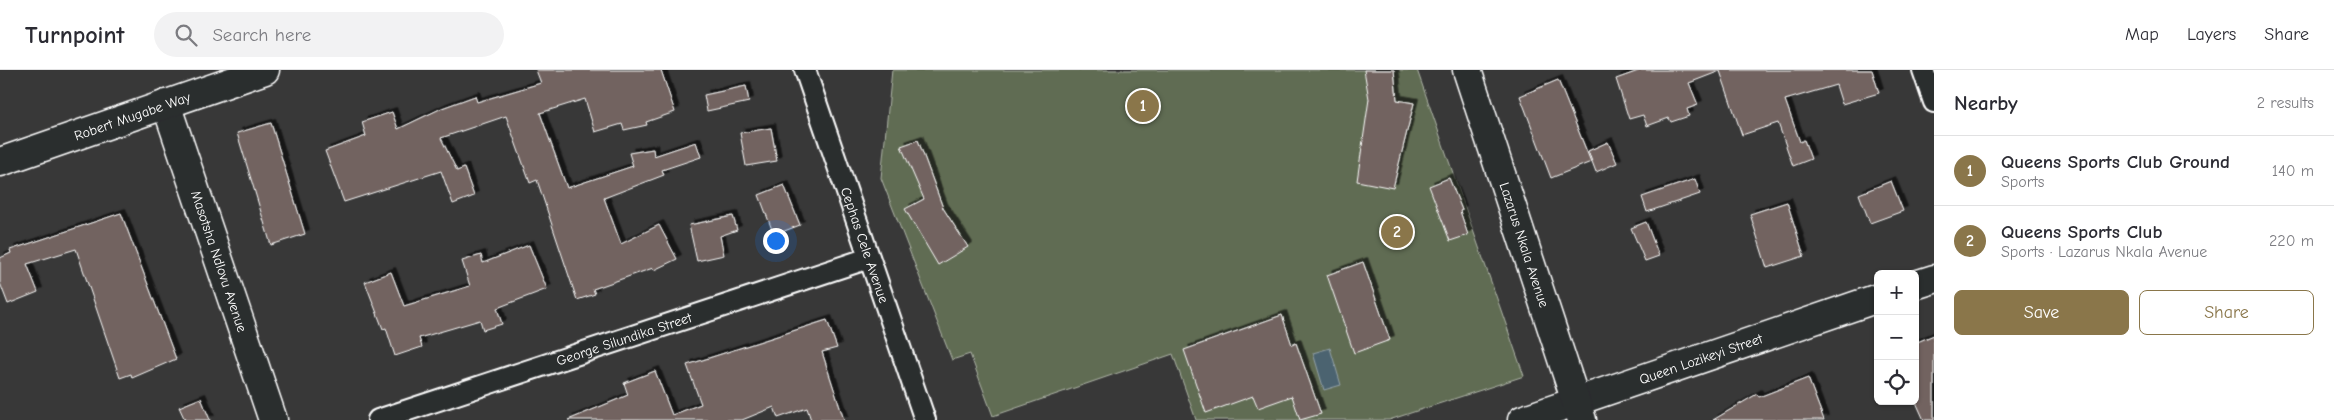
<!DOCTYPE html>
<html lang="en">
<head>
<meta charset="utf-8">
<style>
	:root { --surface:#fff; --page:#f2f2f3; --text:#2b2b33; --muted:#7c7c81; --line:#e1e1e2; --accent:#8a764a }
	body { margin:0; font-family:"Comic Neue",sans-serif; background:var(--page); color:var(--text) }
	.controls { position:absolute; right:15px; bottom:15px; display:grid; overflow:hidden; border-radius:8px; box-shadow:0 1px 4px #0004 }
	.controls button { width:45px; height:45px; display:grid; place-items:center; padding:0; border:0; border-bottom:1px solid var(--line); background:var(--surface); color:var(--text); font:25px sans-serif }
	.you { position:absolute; left:775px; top:170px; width:18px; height:18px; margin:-12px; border:4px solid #fff; border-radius:50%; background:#1a73e8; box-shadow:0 0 0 8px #1a73e833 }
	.badge { display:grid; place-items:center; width:32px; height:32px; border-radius:50%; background:var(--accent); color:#fff; font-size:16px; font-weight:700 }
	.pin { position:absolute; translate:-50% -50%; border:2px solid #fff; box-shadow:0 1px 5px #0006 }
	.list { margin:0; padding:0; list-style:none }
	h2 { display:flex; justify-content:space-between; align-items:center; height:65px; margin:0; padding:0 20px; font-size:21px }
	h2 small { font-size:16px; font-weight:400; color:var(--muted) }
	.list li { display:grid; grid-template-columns:32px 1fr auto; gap:15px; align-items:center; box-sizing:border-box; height:70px; padding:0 20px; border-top:1px solid var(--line) }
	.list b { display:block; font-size:19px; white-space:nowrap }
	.list p { margin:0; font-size:16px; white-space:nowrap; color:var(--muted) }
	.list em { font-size:16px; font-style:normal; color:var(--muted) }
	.actions { display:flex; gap:10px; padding:15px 20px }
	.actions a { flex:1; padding:11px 0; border:1px solid var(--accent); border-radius:8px; text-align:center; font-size:18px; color:var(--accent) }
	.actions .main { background:var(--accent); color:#fff }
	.icon { flex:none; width:28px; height:28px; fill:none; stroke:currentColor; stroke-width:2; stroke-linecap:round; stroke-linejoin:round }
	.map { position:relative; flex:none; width:1934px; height:350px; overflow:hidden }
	header { display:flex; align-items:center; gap:30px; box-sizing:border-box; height:70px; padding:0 25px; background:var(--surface); border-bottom:1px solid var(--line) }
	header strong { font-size:24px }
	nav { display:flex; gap:28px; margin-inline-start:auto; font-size:18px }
	.search { width:350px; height:45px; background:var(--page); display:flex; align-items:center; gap:12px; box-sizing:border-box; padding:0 18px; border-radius:28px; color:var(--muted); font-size:19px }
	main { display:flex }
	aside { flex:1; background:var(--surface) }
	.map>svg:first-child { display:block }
</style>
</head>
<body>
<header>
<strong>Turnpoint</strong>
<div class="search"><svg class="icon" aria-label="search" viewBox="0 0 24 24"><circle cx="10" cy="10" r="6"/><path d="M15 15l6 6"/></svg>Search here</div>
<nav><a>Map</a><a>Layers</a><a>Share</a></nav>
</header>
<main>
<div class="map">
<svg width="1934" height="350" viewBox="0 0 1934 350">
	<defs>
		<filter id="shadow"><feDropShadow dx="4.5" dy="-4.5" stdDeviation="0" flood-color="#0009"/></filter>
	</defs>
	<rect width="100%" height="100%" fill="#383838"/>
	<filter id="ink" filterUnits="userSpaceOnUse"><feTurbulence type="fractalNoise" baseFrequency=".02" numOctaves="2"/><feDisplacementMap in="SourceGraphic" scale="10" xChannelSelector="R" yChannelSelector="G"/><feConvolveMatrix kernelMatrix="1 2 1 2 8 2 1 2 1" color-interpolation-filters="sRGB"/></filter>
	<g filter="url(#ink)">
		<polygon fill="#606c53" stroke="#b0b6a9" points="892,0 1417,0 1524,306 1389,350 1196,350 1173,284 993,346 970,284 952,290 881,108"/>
		<polygon fill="#4c6470" stroke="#94a2a9" points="1330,278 1341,315 1324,320 1313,283"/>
		<g fill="#726460" stroke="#fff" filter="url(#shadow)">
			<polygon points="536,0 661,0 675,42 646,52 647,55 624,60 622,54 595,62 585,29 540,43 567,118 633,96 629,83 653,79 654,86 696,72 701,87 662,100 664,105 604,128 621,174 659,155 677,189 654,200 653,198 593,219 595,224 577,230 537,110 530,113 506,46 441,68 457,101 464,98 474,126 453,134 441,101 344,132 325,81 366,66 362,52 392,42 398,59 442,38 475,26 477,32 541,13"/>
			<polygon points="1364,0 1394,0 1397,30 1414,33 1393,118 1357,111 1369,29"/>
			<polygon points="1641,0 1872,0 1879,23 1842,34 1836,15 1785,30 1800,72 1804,70 1811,89 1793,96 1778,53 1742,65 1720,1 1689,13 1698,35 1687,39 1689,46 1671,52 1669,48 1647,56 1643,45 1629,49 1616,9"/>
			<polygon points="1558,10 1591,92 1551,108 1520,26"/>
			<polygon points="746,16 749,32 707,41 704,25"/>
			<polygon points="271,53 305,164 271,175 237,63"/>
			<polygon points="771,58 777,91 746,96 740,63"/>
			<polygon points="918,70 943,138 968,177 938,195 905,139 924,129 901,76"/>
			<polygon points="1608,72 1617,93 1596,102 1588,81"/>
			<polygon points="1449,108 1462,140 1460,141 1468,165 1450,171 1429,116"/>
			<polygon points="1695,109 1700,124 1647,142 1642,127"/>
			<polygon points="1891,111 1903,141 1870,153 1859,124"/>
			<polygon points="784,115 800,155 774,165 759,125"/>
			<polygon points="1787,132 1804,186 1767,198 1750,144"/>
			<polygon points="121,143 176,289 132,308 131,304 120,308 76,179 27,194 38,222 8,234 0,213 0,188 11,183 10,180"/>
			<polygon points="733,146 737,160 720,166 724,185 697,191 689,155"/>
			<polygon points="1646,152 1659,186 1645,191 1631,158"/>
			<polygon points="529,175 547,219 497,238 502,254 483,260 480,250 419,268 422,277 395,286 386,258 383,259 365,212 391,202 404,236 470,216 462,191 481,185 483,193"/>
			<polygon points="1363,192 1390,270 1354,283 1327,205"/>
			<polygon points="1282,245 1292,275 1296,273 1321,344 1300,350 1292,326 1258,338 1253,326 1206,343 1184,280"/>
			<polygon points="827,250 837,278 822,282 844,350 811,350 807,338 778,348 774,337 742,350 568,350 628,325 624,313 655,301 672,345 701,334 687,295"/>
			<polygon points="1934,265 1934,350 1924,350 1915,330 1915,273"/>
			<polygon points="1808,308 1824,350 1713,350 1757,324 1759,327"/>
			<polygon points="201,328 210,350 185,350 179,337"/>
		</g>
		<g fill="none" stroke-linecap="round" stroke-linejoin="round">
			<g stroke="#fff" stroke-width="24">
				<g id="street">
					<path id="s1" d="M805 0 925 350"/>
					<polyline points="1923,0 1934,32"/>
					<path id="s2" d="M378 350 869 188"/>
				</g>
			</g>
			<g stroke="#fff" stroke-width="31">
				<g id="secondary">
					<path id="s3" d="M166 34 273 350"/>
					<path id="s4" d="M0 92 265 0"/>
					<polyline points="1915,215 1934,209"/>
					<path id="s5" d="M1522 350 1878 228"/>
				</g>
			</g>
			<g stroke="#fff" stroke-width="31">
				<g id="highway">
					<path id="s6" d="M1467 0 1582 350"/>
				</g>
			</g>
			<use href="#street" stroke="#2a2d2e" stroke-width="20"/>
			<use href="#secondary" stroke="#2a2d2e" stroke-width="28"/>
			<use href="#highway" stroke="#2a2d2e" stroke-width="28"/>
		</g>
	</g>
	<g text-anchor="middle" stroke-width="4" stroke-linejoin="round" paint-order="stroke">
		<g font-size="14" fill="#fff" stroke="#2a2d2e">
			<text dy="5" stroke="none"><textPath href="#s4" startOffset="140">Robert Mugabe Way</textPath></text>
			<text dy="5" stroke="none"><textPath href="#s1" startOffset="185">Cephas Cele Avenue</textPath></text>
			<text dy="5" stroke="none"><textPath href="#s6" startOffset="184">Lazarus Nkala Avenue</textPath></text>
			<text dy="5" stroke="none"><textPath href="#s3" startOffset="166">Masotsha Ndlovu Avenue</textPath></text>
			<text dy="5" stroke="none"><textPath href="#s2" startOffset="259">George Silundika Street</textPath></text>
			<text dy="5" stroke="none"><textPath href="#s5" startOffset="189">Queen Lozikeyi Street</textPath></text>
		</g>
	</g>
</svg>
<div class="controls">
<button>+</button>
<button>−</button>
<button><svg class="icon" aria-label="locate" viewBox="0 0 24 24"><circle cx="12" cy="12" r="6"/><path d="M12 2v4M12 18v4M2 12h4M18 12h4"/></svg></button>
</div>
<div class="you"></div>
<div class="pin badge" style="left:1143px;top:36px">1</div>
<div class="pin badge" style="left:1397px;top:162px">2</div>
</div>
<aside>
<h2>Nearby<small>2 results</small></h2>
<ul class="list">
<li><span class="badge">1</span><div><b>Queens Sports Club Ground</b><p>Sports</p></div><em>140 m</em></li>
<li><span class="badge">2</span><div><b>Queens Sports Club</b><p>Sports · Lazarus Nkala Avenue</p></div><em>220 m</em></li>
</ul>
<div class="actions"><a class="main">Save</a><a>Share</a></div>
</aside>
</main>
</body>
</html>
